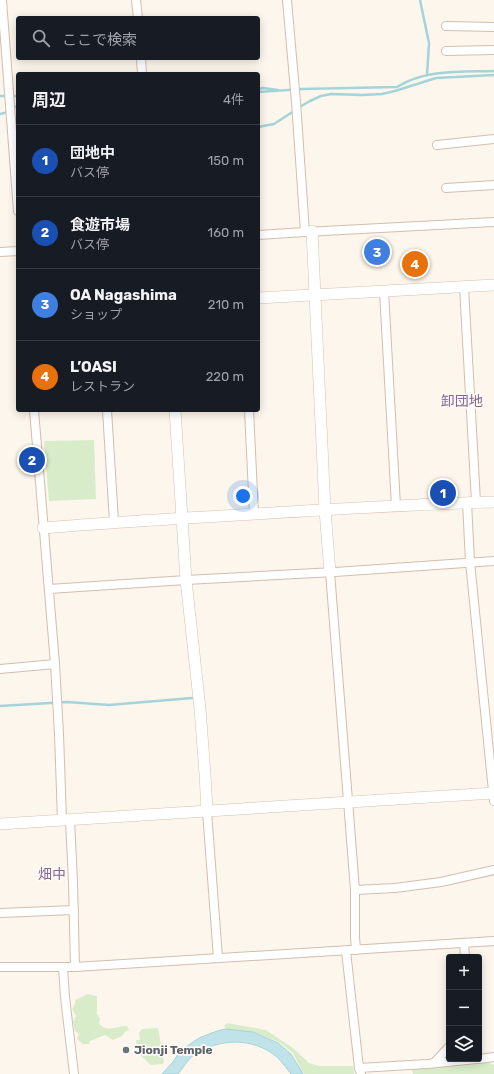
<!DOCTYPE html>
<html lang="ja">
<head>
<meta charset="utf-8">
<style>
	:root { --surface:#171b24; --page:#242831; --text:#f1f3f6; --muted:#9ea1a6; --line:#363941; --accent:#e76f51 }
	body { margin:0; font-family:Rubik,"Noto Sans JP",sans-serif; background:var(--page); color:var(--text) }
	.controls { position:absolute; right:12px; bottom:12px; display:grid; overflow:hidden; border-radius:4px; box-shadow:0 2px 10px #0003 }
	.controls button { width:36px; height:36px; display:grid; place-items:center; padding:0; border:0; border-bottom:1px solid var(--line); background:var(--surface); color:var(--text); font:20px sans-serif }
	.you { position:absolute; left:243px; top:496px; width:14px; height:14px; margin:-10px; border:3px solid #fff; border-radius:50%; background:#1a73e8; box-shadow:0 0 0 6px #1a73e833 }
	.badge { display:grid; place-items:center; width:26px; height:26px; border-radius:50%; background:var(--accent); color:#fff; font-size:13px; font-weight:700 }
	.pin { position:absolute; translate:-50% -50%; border:2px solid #fff; box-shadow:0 1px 4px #0006 }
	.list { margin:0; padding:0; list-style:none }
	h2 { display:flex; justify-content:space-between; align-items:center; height:52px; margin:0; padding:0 16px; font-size:17px }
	h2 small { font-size:13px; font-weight:400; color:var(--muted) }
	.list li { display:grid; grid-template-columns:26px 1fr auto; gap:12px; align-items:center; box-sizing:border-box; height:72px; padding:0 16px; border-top:1px solid var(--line) }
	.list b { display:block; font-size:15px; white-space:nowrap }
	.list p { margin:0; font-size:13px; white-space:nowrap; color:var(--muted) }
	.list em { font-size:13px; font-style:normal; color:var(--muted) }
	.icon { flex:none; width:22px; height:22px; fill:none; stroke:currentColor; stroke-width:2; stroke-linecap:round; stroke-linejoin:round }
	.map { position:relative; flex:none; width:494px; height:1074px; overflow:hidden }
	.search { position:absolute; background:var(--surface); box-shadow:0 2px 10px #0003; left:16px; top:16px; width:244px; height:44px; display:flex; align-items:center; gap:10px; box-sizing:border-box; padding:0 14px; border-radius:4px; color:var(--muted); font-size:15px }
	.panel { position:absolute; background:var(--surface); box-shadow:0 2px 10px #0003; left:16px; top:72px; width:244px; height:340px; border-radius:4px }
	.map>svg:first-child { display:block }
</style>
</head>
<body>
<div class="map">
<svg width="494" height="1074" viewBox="0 0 494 1074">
	<rect width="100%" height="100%" fill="#fdf6ec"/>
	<g fill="#d8ecc9">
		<polygon points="94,440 96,499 49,501 44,441"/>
		<path d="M88 994 97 996V1014L100 1019 99 1023C105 1033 117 1026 127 1026L129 1030 125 1032 122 1036 113 1040 105 1035 90 1041 89 1044H83L77 1039 79 1034 75 1031 73 1022 76 1016 72 1009 75 1004V1000Z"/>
		<polygon points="227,1023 266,1030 293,1048 309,1063 319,1066 353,1066 354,1074 304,1074 301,1070 293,1053 279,1042 256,1033 228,1030 224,1026"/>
		<polygon points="158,1028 164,1063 162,1064 151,1065 138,1053 136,1040 140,1040 139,1033 142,1029"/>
		<polygon points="487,1061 494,1065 494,1074 413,1074 411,1065"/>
	</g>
	<path fill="#bfe3e8" stroke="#a5d3da" d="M225 1029 253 1032 278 1043 291 1054 303 1074H291C287 1069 282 1062 277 1057 253 1037 219 1038 194 1055 188 1059 183 1068 178 1074H162L173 1062 180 1051 199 1038 217 1031Z"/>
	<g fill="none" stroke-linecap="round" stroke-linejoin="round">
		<g stroke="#a5d3da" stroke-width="2.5">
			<polyline points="420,0 429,43 427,75"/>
			<polyline points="258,89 263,88 278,90"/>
			<path d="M258 92 302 89 397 87C426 69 461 72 494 71"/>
			<polyline points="0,96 18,96"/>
			<polyline points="298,108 310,101 321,96 331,94 362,95 382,94 395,91 436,78 494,75"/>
			<polyline points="12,109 18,105"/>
			<polyline points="0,114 8,112"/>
			<polyline points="258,127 274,124 294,111"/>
			<polyline points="0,706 67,702 109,705 192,698"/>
		</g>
		<g stroke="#d1beb0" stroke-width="10">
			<g id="street">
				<polyline points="2,0 18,211"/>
				<polyline points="136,0 138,18"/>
				<polyline points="287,0 296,102 305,232"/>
				<polyline points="446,26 494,27"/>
				<polyline points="446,51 494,50"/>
				<polyline points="141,58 142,74"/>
				<polyline points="437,145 494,139"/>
				<polyline points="446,188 494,185"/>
				<polyline points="258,235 305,232 494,222"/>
				<polyline points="0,252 18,251"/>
				<polyline points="464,287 476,502"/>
				<polyline points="384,291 396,506"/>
				<polyline points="34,410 55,664 59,734 62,820"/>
				<polyline points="107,410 114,522"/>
				<polyline points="249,410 254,514"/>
				<polyline points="467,502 470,562 494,801"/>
				<polyline points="330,572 355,890 355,937 356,950"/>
				<polyline points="49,589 186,580 335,572 494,561"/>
				<polyline points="0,669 55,664"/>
				<polyline points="207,811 218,958"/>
				<polyline points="70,820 73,882 75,967"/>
				<polyline points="355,890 395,888 441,882 494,870"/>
				<polyline points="0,913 74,910"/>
				<polyline points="464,943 465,957"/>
				<polyline points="346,951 359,1068 361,1074"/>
				<polyline points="0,967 75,967 494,941"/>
				<polyline points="63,968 65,997 74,1074"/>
				<polyline points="479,1059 494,1057"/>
				<polyline points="434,1063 449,1047"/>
				<polyline points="359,1068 427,1064 476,1059"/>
			</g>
		</g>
		<g stroke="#d6c0b0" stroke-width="12">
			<g id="secondary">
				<polyline points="312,231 325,510 330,572"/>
				<polyline points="258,298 494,285"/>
				<polyline points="175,410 186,580 200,709 205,774 207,811"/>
				<path d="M43 528C114 522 184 518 255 514 335 509 414 504 494 502"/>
				<polyline points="0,824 494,793"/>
			</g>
		</g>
		<use href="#street" stroke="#fff" stroke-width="8"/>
		<use href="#secondary" stroke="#fff" stroke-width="11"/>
	</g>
	<circle fill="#6b7280" stroke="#fffaf3" stroke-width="1.5" cx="126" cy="1050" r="4"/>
	<g text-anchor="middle" stroke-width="3.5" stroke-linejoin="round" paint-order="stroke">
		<g font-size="12" font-weight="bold" fill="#5b616d" stroke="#fffaf3" text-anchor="start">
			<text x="134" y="1054">Jionji Temple</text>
		</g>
		<g font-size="14" fill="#846695" stroke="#fffaf3">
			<text x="462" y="406">卸団地</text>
			<text x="52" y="879">畑中</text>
		</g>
	</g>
</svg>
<div class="controls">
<button>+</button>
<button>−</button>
<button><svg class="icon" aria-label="layers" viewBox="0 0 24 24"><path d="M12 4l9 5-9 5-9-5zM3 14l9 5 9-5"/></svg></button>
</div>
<div class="you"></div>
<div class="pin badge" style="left:443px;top:493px;background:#1a4fb4">1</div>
<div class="pin badge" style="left:32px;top:460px;background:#1a4fb4">2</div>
<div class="pin badge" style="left:377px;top:252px;background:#3f7fe0">3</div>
<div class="pin badge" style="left:415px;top:264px;background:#e8710a">4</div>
<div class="search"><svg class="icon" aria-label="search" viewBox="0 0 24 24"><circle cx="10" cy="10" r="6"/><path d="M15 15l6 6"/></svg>ここで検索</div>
<section class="panel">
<h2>周辺<small>4件</small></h2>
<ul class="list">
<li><span class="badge" style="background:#1a4fb4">1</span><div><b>団地中</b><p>バス停</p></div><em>150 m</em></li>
<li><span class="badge" style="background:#1a4fb4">2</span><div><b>食遊市場</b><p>バス停</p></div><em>160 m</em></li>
<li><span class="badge" style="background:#3f7fe0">3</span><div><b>OA Nagashima</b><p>ショップ</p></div><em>210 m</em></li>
<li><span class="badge" style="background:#e8710a">4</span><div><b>L’OASI</b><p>レストラン</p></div><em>220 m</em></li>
</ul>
</section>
</div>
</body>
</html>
